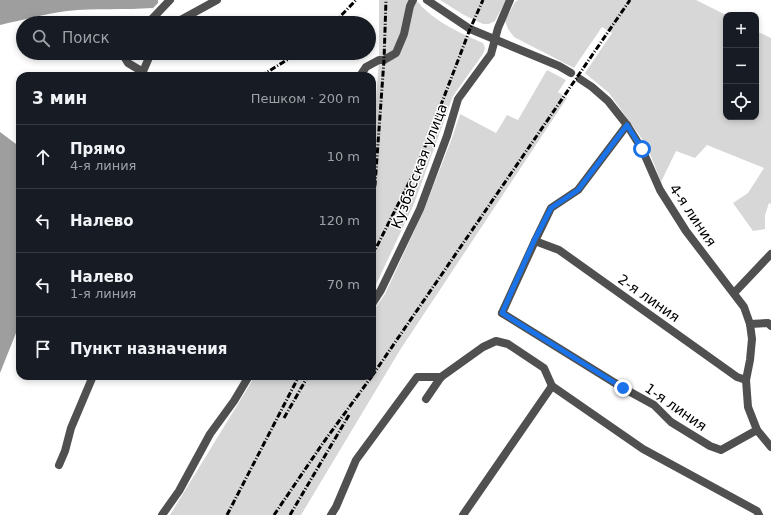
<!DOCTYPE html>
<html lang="ru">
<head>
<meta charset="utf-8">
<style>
	:root { --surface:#171b24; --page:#242831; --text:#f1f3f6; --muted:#9ea1a6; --line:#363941 }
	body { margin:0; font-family:"DejaVu Sans",sans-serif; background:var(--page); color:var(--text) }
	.controls { position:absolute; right:12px; top:12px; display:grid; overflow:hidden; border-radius:8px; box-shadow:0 2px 6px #0003 }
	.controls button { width:36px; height:36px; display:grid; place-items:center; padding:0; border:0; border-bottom:1px solid var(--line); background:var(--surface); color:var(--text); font:20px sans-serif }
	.stop { position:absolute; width:12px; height:12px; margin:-9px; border:3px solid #1a73e8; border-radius:50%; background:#fff }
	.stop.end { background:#1a73e8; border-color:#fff; box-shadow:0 1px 4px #0008 }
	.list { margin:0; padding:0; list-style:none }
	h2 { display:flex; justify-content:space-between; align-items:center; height:52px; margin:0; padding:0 16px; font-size:17px }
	h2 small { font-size:13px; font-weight:400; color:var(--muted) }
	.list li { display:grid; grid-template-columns:26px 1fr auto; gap:12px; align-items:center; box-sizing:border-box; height:64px; padding:0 16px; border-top:1px solid var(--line) }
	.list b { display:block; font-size:15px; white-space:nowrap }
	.list p { margin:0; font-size:13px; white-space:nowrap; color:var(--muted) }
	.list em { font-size:13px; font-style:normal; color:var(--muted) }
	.icon { flex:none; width:22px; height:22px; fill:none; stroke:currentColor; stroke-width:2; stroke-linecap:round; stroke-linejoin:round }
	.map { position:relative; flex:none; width:771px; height:515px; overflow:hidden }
	.search { position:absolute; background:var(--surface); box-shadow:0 2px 6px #0003; left:16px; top:16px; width:360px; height:44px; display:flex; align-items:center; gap:10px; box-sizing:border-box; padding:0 14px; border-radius:22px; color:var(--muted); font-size:15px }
	.panel { position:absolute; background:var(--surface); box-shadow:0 2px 6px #0003; left:16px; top:72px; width:360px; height:308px; border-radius:12px }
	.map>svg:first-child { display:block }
</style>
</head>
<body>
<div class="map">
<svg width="771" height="515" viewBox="0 0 771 515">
	<rect width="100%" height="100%" fill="#fff"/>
	<g fill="#d7d7d7">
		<path d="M379 0H416C433 21 458 32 483 43L485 48 483 54 453 96 414 204 372 293V154L379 60Z"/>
		<polygon points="440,0 506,0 495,21 489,24 483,24 464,15"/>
		<polygon points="518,0 696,0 726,15 726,117 756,117 756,31 771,38 771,204 769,203 765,215 765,229 753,231 733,203 748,193 764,168 707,145 695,158 676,151 661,182 647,146 609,93 585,73 612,33 602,27 574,68 514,37 508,29 505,21 515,2"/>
		<polygon points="547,70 566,80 558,92 567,98 400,350 301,515 170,515 255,376 372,376 372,313 385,294 424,210 452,138 460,114 496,133 507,115 518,120"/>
	</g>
	<g fill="#9e9e9e">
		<path d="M0 0H158V3L153 8C125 10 95 8 67 11 44 14 22 20 0 25Z"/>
		<polygon points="0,132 20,147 20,323 0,373"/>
	</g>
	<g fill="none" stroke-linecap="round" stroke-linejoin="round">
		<g stroke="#505050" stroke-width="8">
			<polyline points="148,23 170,0"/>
			<polyline points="175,23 217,0"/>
			<polyline points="124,53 123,55 128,63 143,72"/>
			<polyline points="141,76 151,53"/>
			<polyline points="360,76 366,67 379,60 384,60 396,53 404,34 410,6 413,0"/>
			<polyline points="502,313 535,241 551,208 578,190 627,125"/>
			<polyline points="426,399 441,377 483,347 496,341 508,344 544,368 552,386"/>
			<polyline points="59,465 65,451 71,428 93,376"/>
			<polyline points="331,515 336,507 356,460 417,377 441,377"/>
			<polyline points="463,515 552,386 643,449 757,511 759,515"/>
		</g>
		<g stroke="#505050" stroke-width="8">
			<polyline points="427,0 470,29 559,66 571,73"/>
			<polyline points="580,79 592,87 608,101 627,125 642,149 660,190 686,231 744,307 750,324 752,339 750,360 746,380 748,407 757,430 771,447"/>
			<polyline points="535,241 559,250 737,377 746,380"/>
			<polyline points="734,293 771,254"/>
			<polyline points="372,304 381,290 420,209 447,136 458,99 491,54 498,28 510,0"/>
			<polyline points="502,313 623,388 654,405 671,422 710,446 721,450 757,430"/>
			<polyline points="750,324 768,323 771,326"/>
			<polyline points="162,515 179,491 210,434 234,401 249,376"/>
		</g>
		<g stroke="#000" stroke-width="3" stroke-dasharray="6 2 1 2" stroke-linecap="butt">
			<polyline points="334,23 356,0"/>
			<polyline points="261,76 298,53"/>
			<polyline points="372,197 375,185 384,60 386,0"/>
			<polyline points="372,256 418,165 470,29 483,0"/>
			<polyline points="372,376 630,0"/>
			<polyline points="284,418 308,376"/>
			<polyline points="227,515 299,376"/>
			<polyline points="274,515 323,443 372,376"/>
			<polyline points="290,515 349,415"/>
		</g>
	</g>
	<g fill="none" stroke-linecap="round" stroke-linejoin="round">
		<polyline stroke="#1a73e8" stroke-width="5" points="623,388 502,313 534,241 551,208 578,190 627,125 642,149"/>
	</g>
	<g text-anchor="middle" stroke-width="3" stroke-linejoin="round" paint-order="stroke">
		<g font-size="14" fill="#000" stroke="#fff">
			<text transform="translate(419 166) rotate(-69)" y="5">Кузбасская улица</text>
			<text transform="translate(693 215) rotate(56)" y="5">4-я линия</text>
			<text transform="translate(649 298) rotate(35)" y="5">2-я линия</text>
			<text transform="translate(676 407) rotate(35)" y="5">1-я линия</text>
		</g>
	</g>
</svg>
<div class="controls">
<button>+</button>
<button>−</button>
<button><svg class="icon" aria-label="locate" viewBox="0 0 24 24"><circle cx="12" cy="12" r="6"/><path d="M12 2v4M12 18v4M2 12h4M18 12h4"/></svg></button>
</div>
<div class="stop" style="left:642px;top:149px"></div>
<div class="stop end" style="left:623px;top:388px"></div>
<div class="search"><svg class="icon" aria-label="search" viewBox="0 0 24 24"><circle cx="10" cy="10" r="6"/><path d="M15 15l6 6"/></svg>Поиск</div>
<section class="panel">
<h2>3 мин<small>Пешком · 200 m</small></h2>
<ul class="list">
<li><svg class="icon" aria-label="ahead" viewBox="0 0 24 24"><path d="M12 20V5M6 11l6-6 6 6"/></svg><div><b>Прямо</b><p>4-я линия</p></div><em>10 m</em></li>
<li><svg class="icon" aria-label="left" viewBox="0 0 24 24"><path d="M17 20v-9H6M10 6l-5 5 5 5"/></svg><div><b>Налево</b></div><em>120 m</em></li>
<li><svg class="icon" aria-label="left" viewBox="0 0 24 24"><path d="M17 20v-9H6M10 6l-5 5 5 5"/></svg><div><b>Налево</b><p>1-я линия</p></div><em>70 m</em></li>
<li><svg class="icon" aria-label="arrive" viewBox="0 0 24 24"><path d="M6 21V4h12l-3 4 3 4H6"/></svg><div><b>Пункт назначения</b></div></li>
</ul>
</section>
</div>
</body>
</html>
